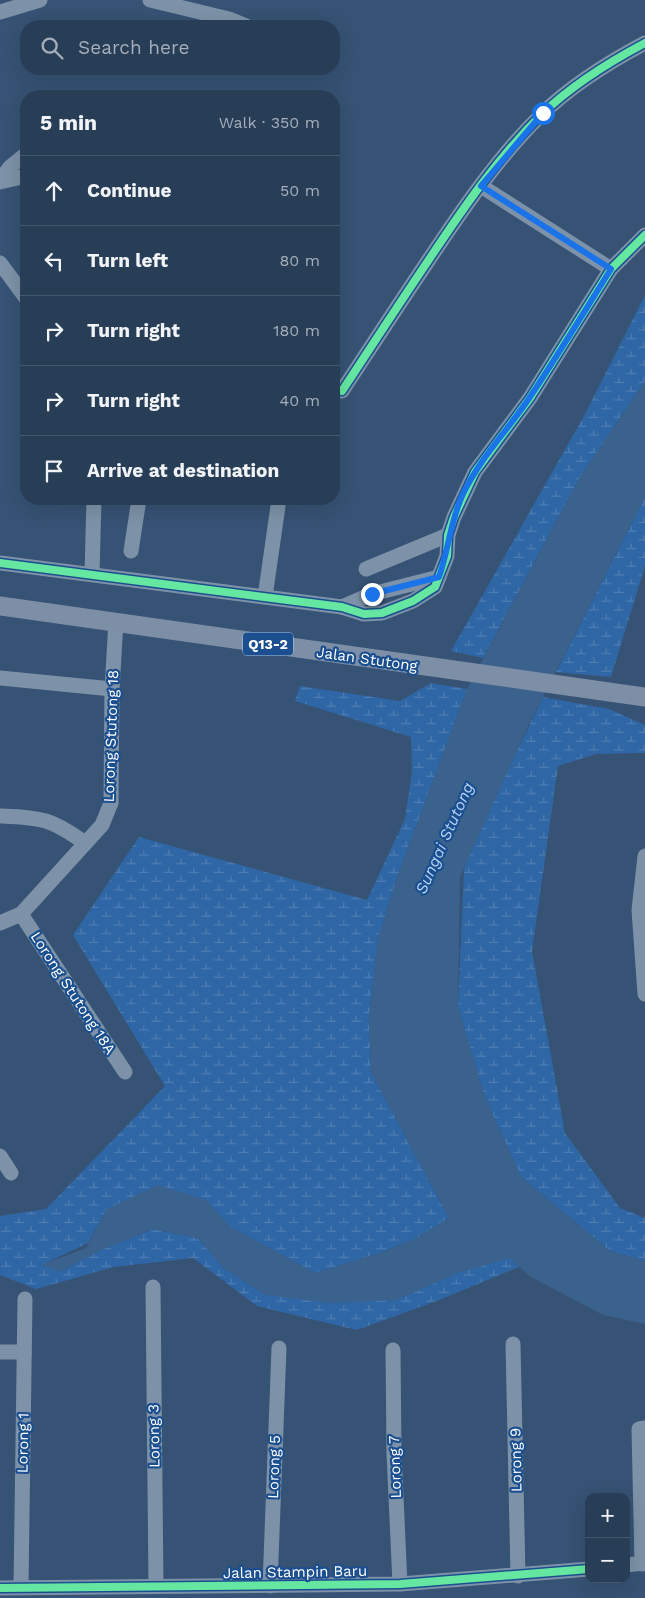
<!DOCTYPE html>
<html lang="en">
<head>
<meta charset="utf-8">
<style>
	:root { --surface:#283e57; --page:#30455d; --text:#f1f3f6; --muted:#a5aeba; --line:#44576d }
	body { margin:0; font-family:"Work Sans",sans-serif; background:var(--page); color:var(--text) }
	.controls { position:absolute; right:15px; bottom:15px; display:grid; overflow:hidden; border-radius:10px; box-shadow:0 5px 20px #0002 }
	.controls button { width:45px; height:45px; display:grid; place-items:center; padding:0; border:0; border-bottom:1px solid var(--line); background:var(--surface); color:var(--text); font:25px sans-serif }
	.stop { position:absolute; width:15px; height:15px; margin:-11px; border:4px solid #1a73e8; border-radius:50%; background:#fff }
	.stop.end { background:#1a73e8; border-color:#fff; box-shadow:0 1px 5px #0008 }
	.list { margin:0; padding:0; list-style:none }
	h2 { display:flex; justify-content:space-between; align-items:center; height:65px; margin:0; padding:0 20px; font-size:21px }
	h2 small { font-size:16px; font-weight:400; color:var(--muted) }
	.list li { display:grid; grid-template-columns:32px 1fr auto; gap:15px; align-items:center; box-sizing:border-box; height:70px; padding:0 20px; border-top:1px solid var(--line) }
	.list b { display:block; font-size:19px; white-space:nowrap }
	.list em { font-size:16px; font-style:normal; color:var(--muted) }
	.icon { flex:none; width:28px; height:28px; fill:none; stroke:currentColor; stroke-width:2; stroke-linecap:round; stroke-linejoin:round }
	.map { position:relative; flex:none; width:645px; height:1598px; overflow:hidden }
	.search { position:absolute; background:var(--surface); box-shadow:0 5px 20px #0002; left:20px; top:20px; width:320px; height:55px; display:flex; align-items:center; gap:12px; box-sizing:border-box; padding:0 18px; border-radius:20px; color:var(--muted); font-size:19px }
	.panel { position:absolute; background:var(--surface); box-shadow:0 5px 20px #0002; left:20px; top:90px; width:320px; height:415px; border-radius:20px }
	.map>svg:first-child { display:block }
</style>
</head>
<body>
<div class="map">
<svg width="645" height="1598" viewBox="0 0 645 1598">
	<defs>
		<pattern id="wetland-marsh" width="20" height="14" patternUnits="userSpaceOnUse" patternTransform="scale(1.25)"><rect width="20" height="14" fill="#2f66a5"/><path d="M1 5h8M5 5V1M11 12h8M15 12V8" fill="none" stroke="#4e7db2"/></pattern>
	</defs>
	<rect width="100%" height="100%" fill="#365274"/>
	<g fill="url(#wetland-marsh)">
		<polygon points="645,295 645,381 579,479 483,658 451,651 585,414"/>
		<polygon points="645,497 645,566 611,677 556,672"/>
		<polygon points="431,683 467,689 396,881 378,939 369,1017 371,1072 449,1218 415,1239 383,1252 315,1273 230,1227 206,1200 107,1209 88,1243 42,1265 61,1271 103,1249 153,1229 198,1238 225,1269 266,1295 460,1272 510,1257 519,1267 439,1300 357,1330 257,1306 193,1258 114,1267 36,1289 0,1275 0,1216 46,1209 165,1086 73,935 139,837 367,900 405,819 412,771 411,737 295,701 300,686 400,701"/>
		<polygon points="543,697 609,709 645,725 645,753 596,754 558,766 532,951 565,1133 620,1208 645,1218 645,1261 610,1251 521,1177 484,1095 458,1007 464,868 489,809"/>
	</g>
	<polygon fill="#3b618d" points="645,381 645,497 529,724 460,877 458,1007 484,1095 521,1177 610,1251 645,1261 645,1324 603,1315 529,1276 510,1258 460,1272 396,1300 329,1303 266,1295 225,1269 198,1238 153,1229 103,1249 61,1271 41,1265 86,1248 107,1209 158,1185 206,1200 231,1227 315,1273 383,1252 415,1239 449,1218 371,1072 369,1017 378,939 396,881 467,689 579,479"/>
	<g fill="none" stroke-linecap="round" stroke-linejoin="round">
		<g stroke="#7d92a8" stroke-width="15">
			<polyline points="150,0 229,19 246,26"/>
			<polyline points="0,12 40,0"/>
			<polyline points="0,180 10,167 26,154"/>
			<polyline points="0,182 26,176"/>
			<polyline points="481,186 611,269"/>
			<polyline points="0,263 26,298"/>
			<path d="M342 391C371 347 399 304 428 261 462 210 498 157 542 114 570 87 611 61 645 43"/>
			<polyline points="131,551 139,499"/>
			<polyline points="0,563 342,607 364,614 382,613 413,601 435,587 447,556 448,535 454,517 475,472 530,398 611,269 645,235"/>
			<polyline points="366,569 448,535"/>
			<polyline points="92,574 94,499"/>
			<polyline points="265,597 279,499"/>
			<polyline points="342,607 372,594 439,577"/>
			<polyline points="0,678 112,689"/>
			<path d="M0 816C42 818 50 818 85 843"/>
			<polyline points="645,856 639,910 645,994"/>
			<polyline points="21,914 125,1072"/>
			<polyline points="0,923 21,914 102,825 111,803 112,689 116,621"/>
			<polyline points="0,1156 11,1173"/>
			<polyline points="153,1287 156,1586"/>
			<polyline points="513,1344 518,1576"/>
			<polyline points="393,1350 394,1453 400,1584"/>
			<polyline points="0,1352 24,1352"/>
			<polyline points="642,1564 639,1429 645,1428"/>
			<polyline points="626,1565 645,1563"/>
			<polyline points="270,1586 279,1348"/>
			<polyline points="21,1587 25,1299"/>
			<polyline points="0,1588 400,1584 589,1569"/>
		</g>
		<polyline stroke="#7d8ea7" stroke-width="19" points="0,606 645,697"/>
		<g stroke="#1b4f8f" stroke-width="11">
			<g id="cycleway">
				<path d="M342 391C371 347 399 304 428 261 462 210 498 157 542 114 570 87 611 61 645 43"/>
				<polyline points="0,563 342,607 364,614 382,613 413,601 435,587 447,556 448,535 454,517 475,472 530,398 611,269 645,235"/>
				<polyline points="0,1588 400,1584 589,1569"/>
			</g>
		</g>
		<use href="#cycleway" stroke="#66e7a1" stroke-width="8"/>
	</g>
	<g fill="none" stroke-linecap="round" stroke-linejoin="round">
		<path stroke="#1a73e8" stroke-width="6" d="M372 594 439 577C449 549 450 521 463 494 480 458 508 430 530 397 558 355 584 312 611 269L481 186 543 113"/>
	</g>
	<g text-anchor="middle" stroke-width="4.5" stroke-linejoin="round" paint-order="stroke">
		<rect fill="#1b4f8f" stroke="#bbcadd" stroke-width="1" x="243" y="632.5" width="50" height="23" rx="4"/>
		<g font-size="14" font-weight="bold" fill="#fff">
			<text x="268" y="649">Q13-2</text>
		</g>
		<g font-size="15" fill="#fff" stroke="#1b4f8f">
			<text transform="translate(367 659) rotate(8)" y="5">Jalan Stutong</text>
			<text transform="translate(111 736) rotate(-88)" y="5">Lorong Stutong 18</text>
			<text transform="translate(73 993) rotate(57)" y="5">Lorong Stutong 18A</text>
			<text transform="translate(154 1436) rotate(-91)" y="5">Lorong 3</text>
			<text transform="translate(23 1443) rotate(-89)" y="5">Lorong 1</text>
			<text transform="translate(516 1460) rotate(-91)" y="5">Lorong 9</text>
			<text transform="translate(274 1467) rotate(-88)" y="5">Lorong 5</text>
			<text transform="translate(395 1467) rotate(-92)" y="5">Lorong 7</text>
			<text transform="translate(295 1572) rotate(-1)" y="5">Jalan Stampin Baru</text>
		</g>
		<g font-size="16" font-style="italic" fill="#b5d3f5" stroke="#1b4f8f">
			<text transform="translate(444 838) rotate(-66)" y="6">Sungai Stutong</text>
		</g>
	</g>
</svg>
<div class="controls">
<button>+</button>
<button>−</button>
</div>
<div class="stop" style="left:543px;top:113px"></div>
<div class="stop end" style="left:372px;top:594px"></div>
<div class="search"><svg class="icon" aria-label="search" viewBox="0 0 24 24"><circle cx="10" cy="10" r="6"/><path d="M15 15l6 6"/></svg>Search here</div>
<section class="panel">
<h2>5 min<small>Walk · 350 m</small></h2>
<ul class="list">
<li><svg class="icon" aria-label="ahead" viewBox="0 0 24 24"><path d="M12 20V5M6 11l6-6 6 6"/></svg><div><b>Continue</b></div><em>50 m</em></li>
<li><svg class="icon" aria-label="left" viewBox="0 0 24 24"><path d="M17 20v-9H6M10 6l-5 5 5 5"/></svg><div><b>Turn left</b></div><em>80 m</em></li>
<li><svg class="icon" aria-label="right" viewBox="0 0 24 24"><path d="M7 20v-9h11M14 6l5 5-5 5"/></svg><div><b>Turn right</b></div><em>180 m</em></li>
<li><svg class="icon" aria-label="right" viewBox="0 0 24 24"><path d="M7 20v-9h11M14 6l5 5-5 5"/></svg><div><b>Turn right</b></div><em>40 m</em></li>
<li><svg class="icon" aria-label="arrive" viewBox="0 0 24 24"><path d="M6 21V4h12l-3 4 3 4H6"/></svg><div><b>Arrive at destination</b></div></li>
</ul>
</section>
</div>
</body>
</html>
